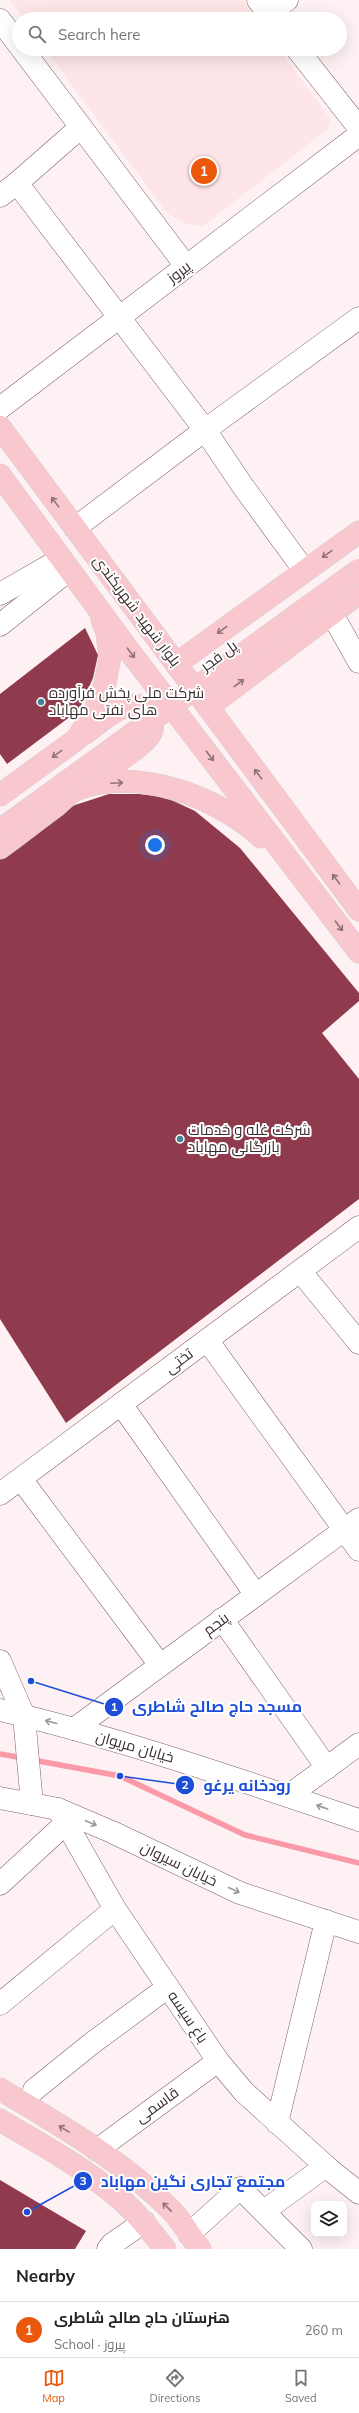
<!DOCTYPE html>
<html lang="en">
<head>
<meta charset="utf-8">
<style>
	:root { --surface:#fff; --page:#f6f6f6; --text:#222; --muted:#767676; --line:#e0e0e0; --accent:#ea580c }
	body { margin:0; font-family:Mulish,Cairo,sans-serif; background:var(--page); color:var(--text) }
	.controls { position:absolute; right:12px; bottom:12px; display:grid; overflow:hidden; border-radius:8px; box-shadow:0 4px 16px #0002 }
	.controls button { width:36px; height:36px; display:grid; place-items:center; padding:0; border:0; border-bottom:1px solid var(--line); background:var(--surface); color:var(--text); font:20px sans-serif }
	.you { position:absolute; left:155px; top:845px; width:14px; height:14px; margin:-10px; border:3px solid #fff; border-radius:50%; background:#1a73e8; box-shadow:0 0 0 6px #1a73e833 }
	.badge { display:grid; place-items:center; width:26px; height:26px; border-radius:50%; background:var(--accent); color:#fff; font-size:13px; font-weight:700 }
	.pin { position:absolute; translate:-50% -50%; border:2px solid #fff; box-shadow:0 1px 4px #0006 }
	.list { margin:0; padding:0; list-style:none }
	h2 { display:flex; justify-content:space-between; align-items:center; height:52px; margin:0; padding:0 16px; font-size:17px }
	h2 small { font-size:13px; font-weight:400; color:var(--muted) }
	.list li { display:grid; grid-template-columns:26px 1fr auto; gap:12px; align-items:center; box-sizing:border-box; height:56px; padding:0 16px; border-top:1px solid var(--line) }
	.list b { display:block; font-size:15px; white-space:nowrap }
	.list p { margin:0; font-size:13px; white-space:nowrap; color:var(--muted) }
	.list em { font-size:13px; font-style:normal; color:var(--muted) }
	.icon { flex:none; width:22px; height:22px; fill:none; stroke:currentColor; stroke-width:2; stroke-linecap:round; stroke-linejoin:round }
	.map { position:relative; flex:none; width:359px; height:2249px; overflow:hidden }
	.search { position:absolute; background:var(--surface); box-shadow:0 4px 16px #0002; left:12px; right:12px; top:12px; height:44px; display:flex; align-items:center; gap:10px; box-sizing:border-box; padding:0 14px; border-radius:22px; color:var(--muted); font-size:15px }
	.sheet { height:108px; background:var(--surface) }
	nav { display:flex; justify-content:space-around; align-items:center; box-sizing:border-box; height:56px; border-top:1px solid var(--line); background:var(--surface); font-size:11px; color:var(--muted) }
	nav a { display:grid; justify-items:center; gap:2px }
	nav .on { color:var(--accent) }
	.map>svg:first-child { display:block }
</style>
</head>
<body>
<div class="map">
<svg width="359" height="2249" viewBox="0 0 359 2249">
	<rect width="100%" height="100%" fill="#fef1f3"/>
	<g fill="#fee5e8">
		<polygon points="10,0 243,0 257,19 23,19"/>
		<polygon points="45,49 279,49 331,120 328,129 203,226 183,223 167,213"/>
	</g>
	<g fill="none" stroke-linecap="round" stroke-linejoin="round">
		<g stroke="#fa9aa9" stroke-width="5.5">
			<polyline points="0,1754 23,1758"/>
			<polyline points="33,1760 120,1776 245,1835 359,1863"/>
		</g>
	</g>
	<g fill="#903b4d">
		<polygon points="85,628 98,655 93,678 79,710 7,764 0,754 0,694"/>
		<polygon points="109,794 139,794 165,797 195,811 240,848 359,993 359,1001 322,1033 359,1079 359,1199 66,1423 0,1319 0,859 72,806"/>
		<polygon points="0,2180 86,2231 75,2249 0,2249"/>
	</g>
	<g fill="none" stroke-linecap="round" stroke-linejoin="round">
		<g stroke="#7e6367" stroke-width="23">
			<g id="minor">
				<polyline points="258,0 273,19"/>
				<polyline points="269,14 287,0"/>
				<polyline points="0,20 19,45"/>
				<polyline points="22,49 186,266"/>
				<polyline points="297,49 359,128"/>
				<polyline points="17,183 81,127"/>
				<polyline points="0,196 17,183 205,430 75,528"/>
				<polyline points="0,408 359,135"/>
				<polyline points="304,570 242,485 205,430 359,318"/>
				<polyline points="0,594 61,559"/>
				<polyline points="332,614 359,662"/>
				<polyline points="0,625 69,570"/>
				<polyline points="301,1272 359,1343"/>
				<polyline points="207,1340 359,1550"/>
				<polyline points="121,1404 256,1595"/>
				<polyline points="21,1479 160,1665"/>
				<polyline points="0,1494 359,1227"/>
				<polyline points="222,1619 327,1768"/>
				<polyline points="0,1661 24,1716 32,1804"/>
				<path d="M0 1710C122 1739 240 1780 359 1820"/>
				<polyline points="74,1729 359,1519"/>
				<polyline points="288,1796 359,1744"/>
				<polyline points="0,1798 58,1809 112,1832 240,1893 359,1932"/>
				<polyline points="58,1809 115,1909 218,2061 244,2092 329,2169 359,2193"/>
				<polyline points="0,1884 66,1823"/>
				<polyline points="0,2004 115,1909"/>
				<polyline points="34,2090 91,2044 168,1987"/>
				<polyline points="277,2123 326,1921"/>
				<polyline points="97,2150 218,2061"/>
				<polyline points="264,2211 326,2166"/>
				<polyline points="189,2234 240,2188 301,2249"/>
				<polyline points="108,2249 112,2244 144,2222"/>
			</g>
		</g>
		<g stroke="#d4d1d1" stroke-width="23">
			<g id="major">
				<polyline points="0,427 359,910"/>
				<polyline points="0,475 130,652 359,952"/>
				<polyline points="176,664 359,532"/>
				<polyline points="208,707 359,593"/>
				<path d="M83 785C98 774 143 748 151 733 154 727 153 718 149 713 133 690 100 723 84 734"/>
				<polyline points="0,795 77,739 94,712 105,683 110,657 107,633 102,620"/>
				<path d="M0 848C19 834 37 820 56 806 62 801 70 792 78 789 137 767 217 796 261 837"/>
				<path d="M0 2089C59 2125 122 2160 171 2210 182 2221 190 2236 200 2249"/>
				<path d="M0 2120C40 2144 83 2167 118 2197 136 2212 151 2231 165 2249"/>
			</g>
		</g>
		<use href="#minor" stroke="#fff" stroke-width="22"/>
		<use href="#major" stroke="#f9c7ce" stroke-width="22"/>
		<g stroke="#d4d1d1" stroke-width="23" stroke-linecap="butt">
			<polyline id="major-bridge" points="0,830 359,570"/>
		</g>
		<use href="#major-bridge" stroke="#f9c7ce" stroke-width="22"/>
	</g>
	<defs><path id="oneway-shaft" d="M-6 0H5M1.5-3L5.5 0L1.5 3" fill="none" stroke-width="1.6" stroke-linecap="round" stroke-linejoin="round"/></defs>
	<g stroke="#907377">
		<use href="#oneway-shaft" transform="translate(55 502) rotate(-127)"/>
		<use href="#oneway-shaft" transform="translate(327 554) rotate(145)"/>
		<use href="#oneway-shaft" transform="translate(222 630) rotate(144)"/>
		<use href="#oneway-shaft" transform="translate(131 653) rotate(53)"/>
		<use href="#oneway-shaft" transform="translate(239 683) rotate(-37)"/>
		<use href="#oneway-shaft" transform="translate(57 754) rotate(144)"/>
		<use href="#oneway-shaft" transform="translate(210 756) rotate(53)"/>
		<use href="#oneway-shaft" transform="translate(258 774) rotate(-127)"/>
		<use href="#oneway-shaft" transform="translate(117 783) rotate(-3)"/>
		<use href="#oneway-shaft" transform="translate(336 879) rotate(-127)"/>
		<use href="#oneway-shaft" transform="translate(339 926) rotate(53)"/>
		<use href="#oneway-shaft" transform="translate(64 2129) rotate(-148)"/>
		<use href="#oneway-shaft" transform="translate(167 2207) rotate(-136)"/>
	</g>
	<g stroke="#9c9697">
		<use href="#oneway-shaft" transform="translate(51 1722) rotate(-165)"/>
		<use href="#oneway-shaft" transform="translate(322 1807) rotate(-161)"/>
		<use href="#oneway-shaft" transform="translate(91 1823) rotate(23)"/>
		<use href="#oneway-shaft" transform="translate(234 1890) rotate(25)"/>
	</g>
	<g fill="#448498" stroke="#fff" stroke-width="1.5">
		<circle cx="41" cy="702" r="4"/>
		<circle cx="180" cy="1139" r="4"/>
	</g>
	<g text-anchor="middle" stroke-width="4" stroke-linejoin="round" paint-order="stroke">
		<g font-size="15" fill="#3a2e2f" stroke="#fff">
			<text transform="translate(179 272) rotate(-37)" y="5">پیروز</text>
			<text transform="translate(137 611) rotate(53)" y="5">بلوار شهید شهریکندی</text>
			<text transform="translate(219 656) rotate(-36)" y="5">پل فجر</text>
			<text transform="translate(179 1361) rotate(-37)" y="5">تختی</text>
			<text transform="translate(216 1624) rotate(-36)" y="5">پنجم</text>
			<text transform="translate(135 1747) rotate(16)" y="5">خیابان مریوان</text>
			<text transform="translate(179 1864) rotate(26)" y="5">خیابان سیروان</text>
			<text transform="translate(188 2017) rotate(56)" y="5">باغ سیسه</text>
			<text transform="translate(157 2105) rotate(-36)" y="5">قاسمی</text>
		</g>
		<g font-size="15" fill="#3a2e2f" stroke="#fff" text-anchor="start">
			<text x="49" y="698">شرکت ملی پخش فرآورده<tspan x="49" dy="17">های نفتی مهاباد</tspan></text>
			<text x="188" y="1135">شرکت غله و خدمات<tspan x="188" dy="17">بازرگانی مهاباد</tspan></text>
		</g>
	</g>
	<path fill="none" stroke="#1d4ed8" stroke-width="1.5" d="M31 1681L114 1707M120 1776L185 1785M27 2212L83 2181"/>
	<g fill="#1d4ed8" stroke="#fff" stroke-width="1.5">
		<circle cx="31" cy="1681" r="4"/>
		<circle cx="120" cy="1776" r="4"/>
		<circle cx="27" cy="2212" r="4"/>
		<circle cx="114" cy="1707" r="10"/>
		<circle cx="185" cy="1785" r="10"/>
		<circle cx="83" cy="2181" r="10"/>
	</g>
	<g font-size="12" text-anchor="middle" font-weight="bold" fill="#fff">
		<text x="114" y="1711">1</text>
		<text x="185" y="1789">2</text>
		<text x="83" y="2185">3</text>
	</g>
	<g font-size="16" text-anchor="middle" font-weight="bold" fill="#1d4ed8" stroke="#fff" stroke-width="4" stroke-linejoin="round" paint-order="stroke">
		<text x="217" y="1712">مسجد حاج صالح شاطری</text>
		<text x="247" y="1791">رودخانه یرغو</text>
		<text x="193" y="2187">مجتمع تجاری نگین مهاباد</text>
	</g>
</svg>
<div class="controls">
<button><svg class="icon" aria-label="layers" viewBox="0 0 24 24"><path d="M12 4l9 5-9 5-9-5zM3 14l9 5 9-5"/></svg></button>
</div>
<div class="you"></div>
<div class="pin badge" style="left:204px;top:171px">1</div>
<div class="search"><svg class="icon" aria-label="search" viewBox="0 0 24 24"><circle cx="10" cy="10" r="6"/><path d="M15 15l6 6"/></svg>Search here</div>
</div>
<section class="sheet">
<h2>Nearby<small></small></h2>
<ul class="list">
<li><span class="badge">1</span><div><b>هنرستان حاج صالح شاطری</b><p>School · پیروز</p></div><em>260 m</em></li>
</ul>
</section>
<nav>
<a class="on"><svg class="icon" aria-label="map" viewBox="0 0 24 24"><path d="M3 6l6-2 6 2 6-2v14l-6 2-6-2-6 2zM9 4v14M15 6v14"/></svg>Map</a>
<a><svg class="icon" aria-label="directions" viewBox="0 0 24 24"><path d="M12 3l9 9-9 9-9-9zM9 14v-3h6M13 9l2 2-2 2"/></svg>Directions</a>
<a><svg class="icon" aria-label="saved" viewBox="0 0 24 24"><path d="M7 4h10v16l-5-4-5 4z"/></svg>Saved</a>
</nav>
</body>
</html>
